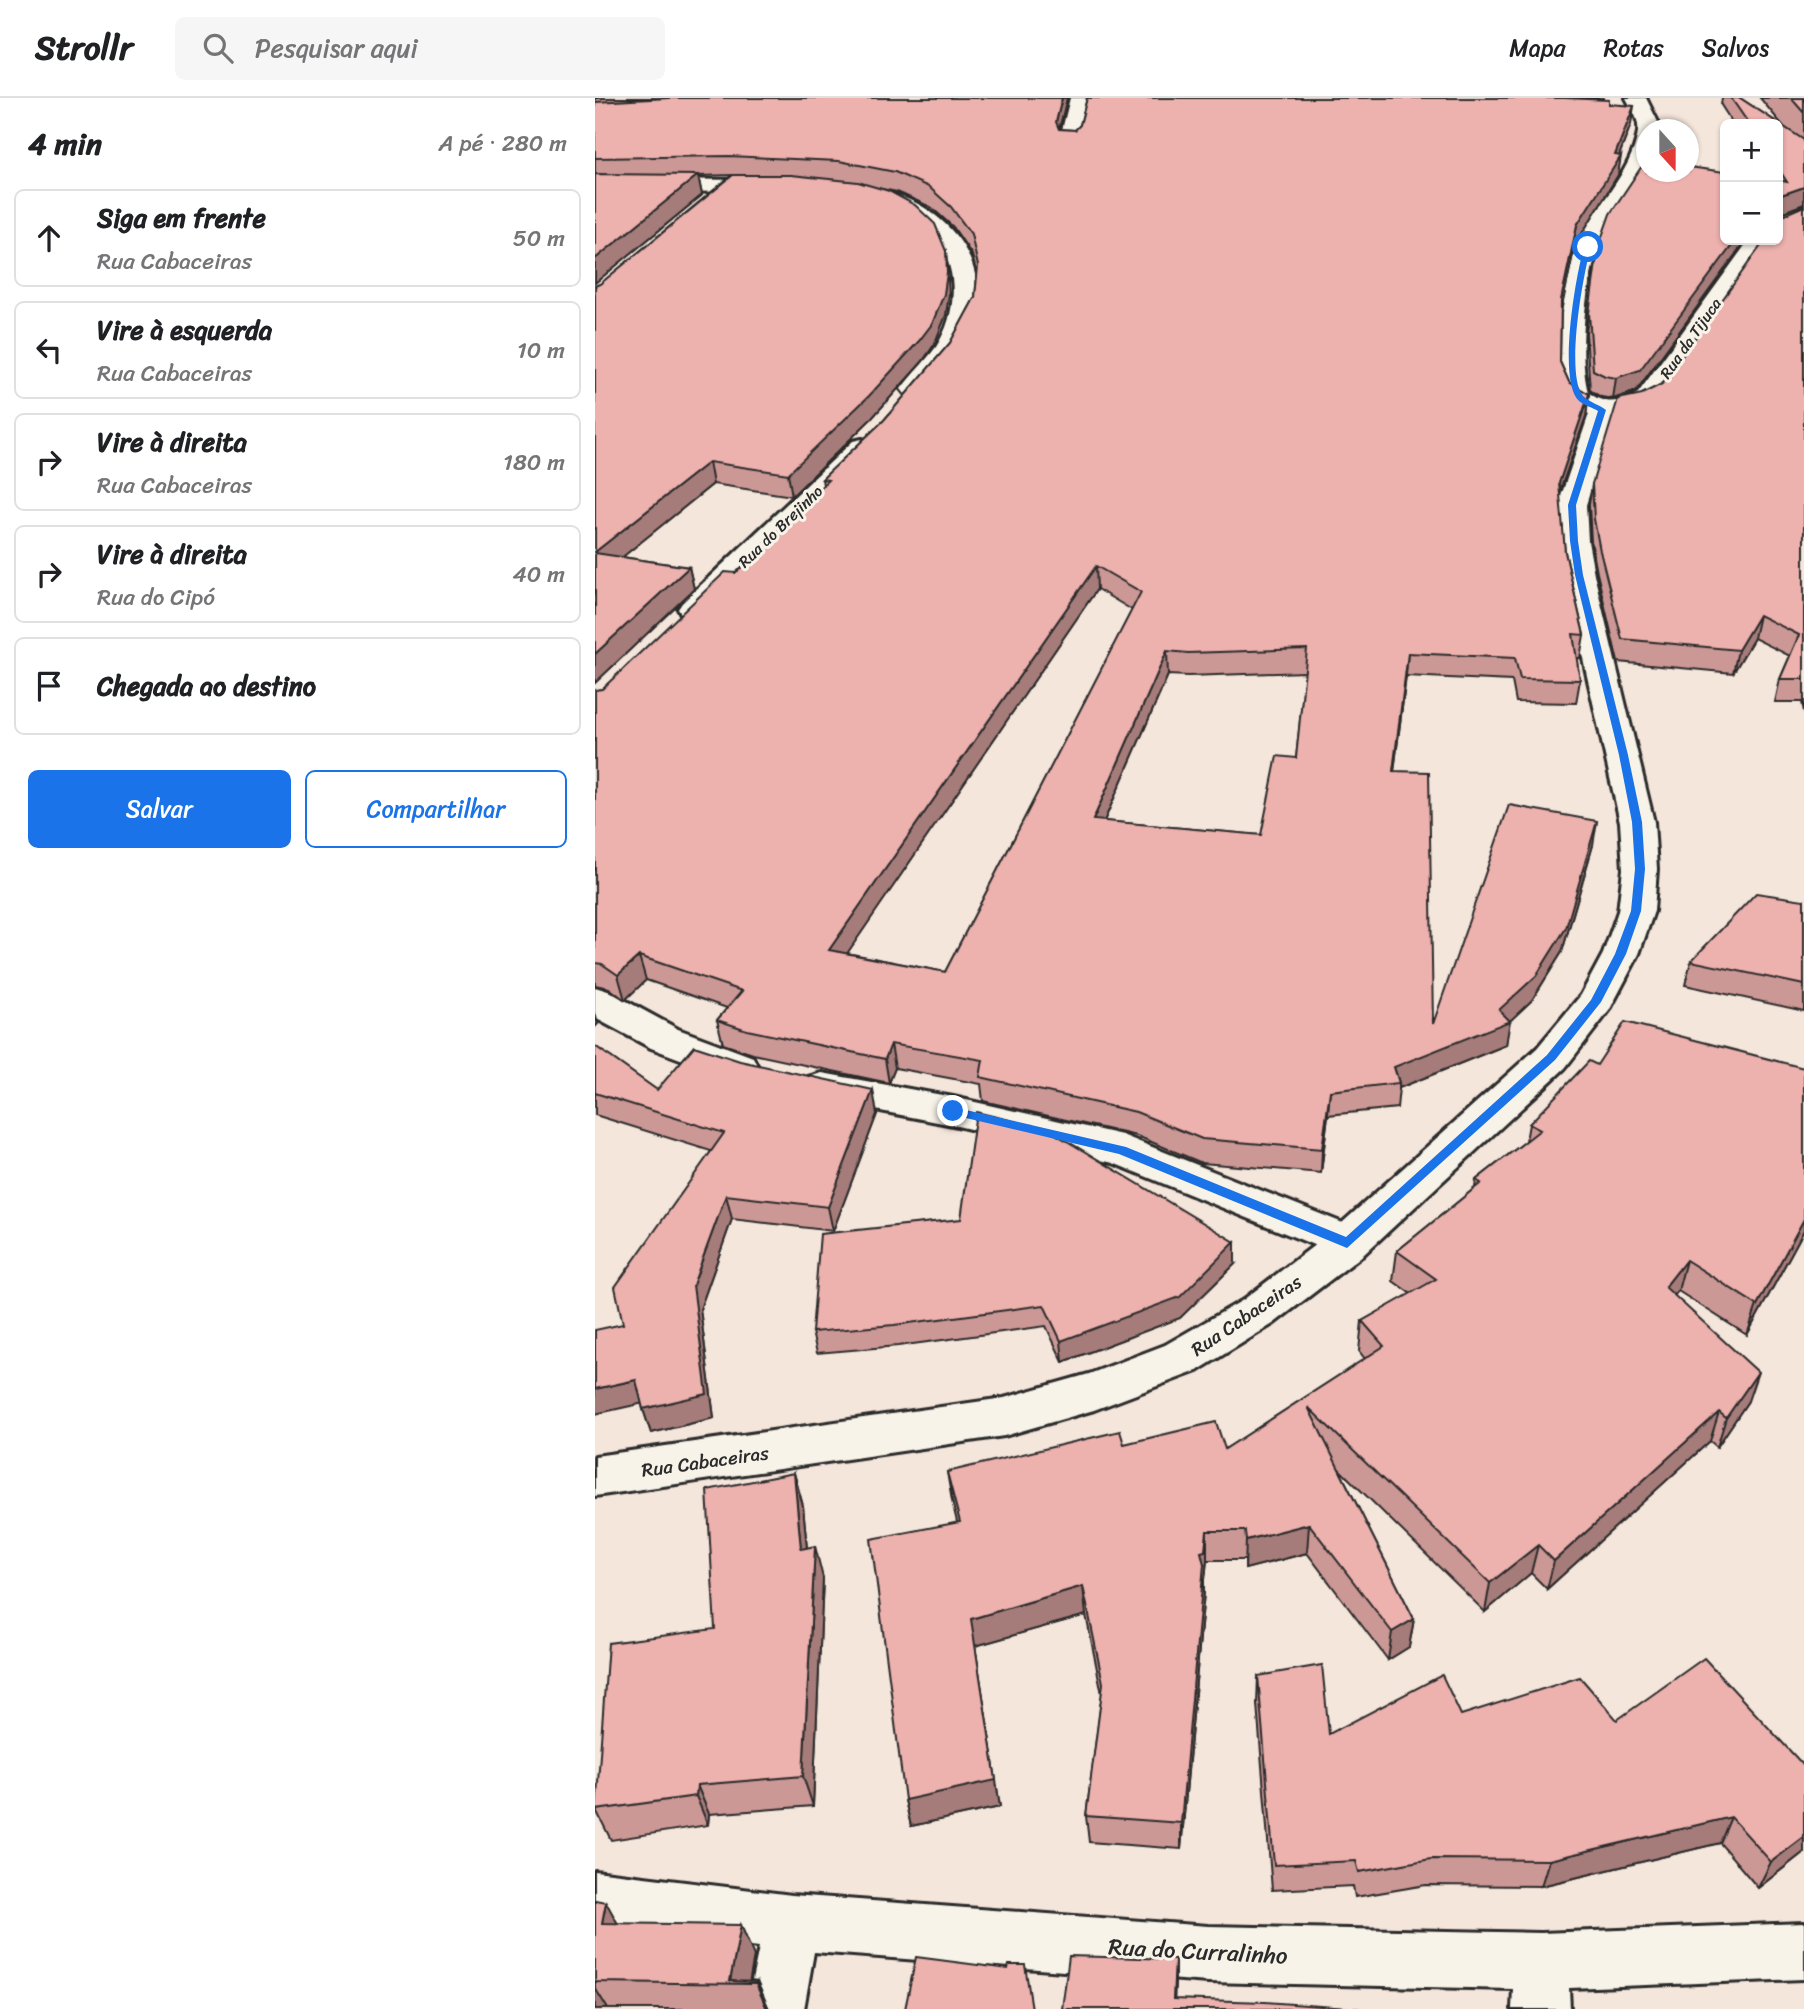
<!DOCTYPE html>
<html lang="pt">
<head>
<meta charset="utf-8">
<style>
	:root { --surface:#fff; --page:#f6f6f6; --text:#202124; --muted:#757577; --line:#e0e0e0; --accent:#1a73e8 }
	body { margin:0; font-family:Sriracha,sans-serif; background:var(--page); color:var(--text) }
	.controls { position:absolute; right:21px; top:21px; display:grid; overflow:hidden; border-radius:10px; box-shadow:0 2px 5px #0004 }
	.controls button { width:63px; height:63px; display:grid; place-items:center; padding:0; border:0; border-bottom:2px solid var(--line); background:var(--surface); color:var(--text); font:35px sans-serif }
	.compass { position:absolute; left:1041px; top:21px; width:63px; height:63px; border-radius:50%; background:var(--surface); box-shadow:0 2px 5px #0004; rotate:159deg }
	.stop { position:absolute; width:21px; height:21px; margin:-16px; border:5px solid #1a73e8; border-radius:50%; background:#fff }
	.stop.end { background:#1a73e8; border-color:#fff; box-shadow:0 2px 7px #0008 }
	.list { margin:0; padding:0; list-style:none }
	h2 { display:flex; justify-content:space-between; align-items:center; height:91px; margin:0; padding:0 28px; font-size:30px }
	h2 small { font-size:23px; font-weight:400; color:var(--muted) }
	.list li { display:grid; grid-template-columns:46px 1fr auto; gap:21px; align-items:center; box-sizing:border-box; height:98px; margin:0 14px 14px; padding:0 14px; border:2px solid var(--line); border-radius:10px }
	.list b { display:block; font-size:26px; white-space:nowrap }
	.list p { margin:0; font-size:23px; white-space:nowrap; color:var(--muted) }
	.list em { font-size:23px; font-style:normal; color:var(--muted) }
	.actions { display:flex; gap:14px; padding:21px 28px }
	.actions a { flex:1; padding:16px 0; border:2px solid var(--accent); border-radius:10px; text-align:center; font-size:24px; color:var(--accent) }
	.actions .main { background:var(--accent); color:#fff }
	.icon { flex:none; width:38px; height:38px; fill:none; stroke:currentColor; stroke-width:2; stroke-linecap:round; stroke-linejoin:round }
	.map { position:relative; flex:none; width:1209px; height:1911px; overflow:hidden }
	header { display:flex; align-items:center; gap:42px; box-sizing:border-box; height:98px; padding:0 35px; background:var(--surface); border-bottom:2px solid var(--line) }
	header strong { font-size:33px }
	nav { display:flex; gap:38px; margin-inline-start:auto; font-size:24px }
	.search { width:490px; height:63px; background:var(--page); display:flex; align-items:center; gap:18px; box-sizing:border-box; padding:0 24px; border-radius:10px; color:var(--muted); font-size:26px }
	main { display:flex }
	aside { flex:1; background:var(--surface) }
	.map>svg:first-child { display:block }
</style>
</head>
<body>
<header>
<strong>Strollr</strong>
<div class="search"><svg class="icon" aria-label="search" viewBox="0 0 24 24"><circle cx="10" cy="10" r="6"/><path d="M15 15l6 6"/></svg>Pesquisar aqui</div>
<nav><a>Mapa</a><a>Rotas</a><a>Salvos</a></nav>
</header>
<main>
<aside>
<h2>4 min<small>A pé · 280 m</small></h2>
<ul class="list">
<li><svg class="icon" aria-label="ahead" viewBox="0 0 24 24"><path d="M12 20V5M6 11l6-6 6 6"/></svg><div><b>Siga em frente</b><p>Rua Cabaceiras</p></div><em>50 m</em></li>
<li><svg class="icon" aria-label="left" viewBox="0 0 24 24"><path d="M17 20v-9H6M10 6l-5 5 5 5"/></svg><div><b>Vire à esquerda</b><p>Rua Cabaceiras</p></div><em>10 m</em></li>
<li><svg class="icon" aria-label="right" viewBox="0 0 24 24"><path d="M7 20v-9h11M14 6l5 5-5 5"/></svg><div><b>Vire à direita</b><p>Rua Cabaceiras</p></div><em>180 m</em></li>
<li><svg class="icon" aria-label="right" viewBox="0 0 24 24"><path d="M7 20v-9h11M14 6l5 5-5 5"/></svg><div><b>Vire à direita</b><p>Rua do Cipó</p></div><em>40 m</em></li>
<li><svg class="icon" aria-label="arrive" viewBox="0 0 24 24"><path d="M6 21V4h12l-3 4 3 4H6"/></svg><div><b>Chegada ao destino</b></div></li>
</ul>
<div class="actions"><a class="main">Salvar</a><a>Compartilhar</a></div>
</aside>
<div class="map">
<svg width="1209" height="1911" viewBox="0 0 1209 1911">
	<rect width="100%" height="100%" fill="#f5e6dc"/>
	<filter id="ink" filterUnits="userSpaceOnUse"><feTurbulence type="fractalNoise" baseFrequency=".0143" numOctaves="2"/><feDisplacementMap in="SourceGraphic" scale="14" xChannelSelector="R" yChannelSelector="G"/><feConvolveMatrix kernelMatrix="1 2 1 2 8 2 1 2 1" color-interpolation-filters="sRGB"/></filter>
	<g filter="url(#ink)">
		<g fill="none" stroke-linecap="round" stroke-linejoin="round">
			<g stroke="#2b2b2b" stroke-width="6">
				<g id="minor">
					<polygon points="475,0 495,0 484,44 481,48 467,48 464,44"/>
					<polygon points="0,81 180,82 188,83 191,88 188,93 180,94 0,93"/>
					<path d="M295 95C353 110 401 169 375 230 365 255 345 276 328 296L319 299 310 296 306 291C317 276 330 264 341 249 365 212 365 160 330 129 318 118 293 115 284 102L287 97Z"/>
					<polygon points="267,341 276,343 280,349 276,355 109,517 98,520 87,517 83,511 87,505 258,343"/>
					<polygon points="0,889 13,893 83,931 158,959 163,969 158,979 144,983 56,950 0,920"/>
					<polygon points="227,975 358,999 527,1037 768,1133 774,1145 768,1157 753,1161 518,1065 358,1027 213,999 207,989 213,979"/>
					<polygon points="0,1773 197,1797 613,1828 946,1835 1209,1825 1209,1881 974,1890 975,1911 917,1911 918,1891 613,1884 219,1854 209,1911 151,1911 164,1849 0,1829"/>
				</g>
			</g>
			<g stroke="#2b2b2b" stroke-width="6">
				<path id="secondary" d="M1031 0H1051L1063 24 1062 32H1052C1052 42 1053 54 1052 64 1048 85 1021 114 1010 134 991 172 982 253 993 294 1010 308 1025 305 1043 295L1154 142H1176L1061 305 1043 314 1018 320 991 407 993 443 999 476 1059 724 1062 771 1059 813 1044 856 1014 913 970 970 768 1157 678 1226 602 1273 499 1312 409 1338 0 1398V1358L409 1300 494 1276 570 1247 648 1202 738 1133 942 950 986 897 1008 856 1023 813 1028 771 1025 724 969 476 963 407 994 316C983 312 974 307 969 297 955 272 971 174 982 148 997 110 1037 76 1043 34 1045 23 1037 11 1031 0Z"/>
			</g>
			<use href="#minor" fill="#f7f3e8" fill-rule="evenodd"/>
			<use href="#secondary" fill="#f7f3e8" fill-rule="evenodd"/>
		</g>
		<g fill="#cc9896" stroke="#2b2b2b" stroke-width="2" fill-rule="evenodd">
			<path d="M0 0H472L465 31 480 32 485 27 492 0H1009V2L1036 26 1024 58 1023 77 980 147 966 210 965 264 974 284 994 296 991 318 964 395 970 454 989 537 985 560H981L985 582 981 605 921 604 917 583 811 578 799 673 838 926 998 747 967 854 937 902 914 923 911 947 804 990 802 1010 733 1017 726 1075 607 1065 542 1038 388 1003 386 986 300 970 294 985 158 956 128 946 122 922 132 910 51 882 30 902 14 890 0 887V592L7 591 141 475 228 387 227 381 289 322 355 245 380 199 382 177 377 157 358 129 336 109 302 94 282 90 354 196 351 217 339 247 327 264 277 320 197 398 118 386 27 459 94 469 99 491 0 585V188L5 186 137 77 103 78 107 97 0 185ZM502 491 537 512 350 874 252 855ZM710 574 701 660 666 737 509 723 573 577 593 578Z"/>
			<polygon points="1127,0 1145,0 1189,29 1165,0 1209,0 1209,106 1186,115 1186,118 1209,108 1209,614 1207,604 1180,604 1185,581 1195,558 1159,540 1138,575 1023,564 1002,475 996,443 994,407 997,386 1047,296 1067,286 1183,142 1183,26 1138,26 1126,7"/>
			<polygon points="1003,150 1041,293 1018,301 1006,299 995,292 991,235"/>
			<polygon points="1209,802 1209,913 1090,887 1096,863"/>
			<polygon points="0,948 62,992 282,1016 238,1133 137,1121 105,1211 119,1320 56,1335 48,1311 28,1226 116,1053 0,1017"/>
			<polygon points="1002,967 1209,970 1209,1132 1152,1237 1083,1193 1079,1197 1153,1303 1122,1349 1115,1343 952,1491 936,1475 890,1514 744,1371 819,1521 814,1549 793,1562 712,1455 650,1471 650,1462 612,1462 610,1481 609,1481 609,1494 586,1751 494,1744 491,1718 507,1596 491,1517 380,1548 405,1709 316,1728 310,1702 362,1424 357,1403 352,1374 529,1346 630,1351 770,1261 764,1253 767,1223 816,1196 798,1183 802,1153 880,1090 881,1082 931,1043 934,1026"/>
			<polygon points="640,1166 585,1220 468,1264 451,1228 303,1248 222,1255 217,1234"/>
			<polygon points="199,1375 208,1408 212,1450 228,1480 218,1708 114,1716 113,1727 16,1742 1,1712 120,1531"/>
			<polygon points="663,1578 734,1636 866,1617 1022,1622 1209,1668 1209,1754 1163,1790 1125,1745 946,1788 831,1787 760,1799 758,1788 677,1792 662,1606"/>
			<polygon points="0,1802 22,1825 159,1858 155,1883 162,1884 174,1911 0,1911"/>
		</g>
		<g fill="#a67c7a" stroke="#2b2b2b" stroke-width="2">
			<polygon points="467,0 472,0 461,43 461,24"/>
			<polygon points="1039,8 1036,26 1022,63 1026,58 1023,77 980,147 964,223 966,202 982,127 1020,57"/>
			<polygon points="103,77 107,97 0,185 0,161"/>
			<polygon points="1209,89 1209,106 1183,116 1186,97"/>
			<polygon points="1141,142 1151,142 1041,293 1018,301 1021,280"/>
			<polygon points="351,153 354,196 351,217 339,247 327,264 277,320 197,398 193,376"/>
			<polygon points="994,296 991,318 960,407 964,385"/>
			<polygon points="114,364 118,386 4,478 0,462 0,454"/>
			<polygon points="501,468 502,491 238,876 234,852"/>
			<polygon points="94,469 99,491 0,585 0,556"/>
			<polygon points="1164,517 1159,540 1138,575 1143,552"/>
			<polygon points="572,553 573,577 499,746 498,722"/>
			<polygon points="813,555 811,578 796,697 798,673"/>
			<polygon points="1002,723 998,747 967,854 937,902 914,924 915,923 911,947 804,990 804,985 799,969 904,912"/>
			<polygon points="44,858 51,882 30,902 23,877"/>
			<polygon points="0,915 3,926 0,929"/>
			<polygon points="296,946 300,970 294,985 290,961"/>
			<polygon points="278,992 282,1016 238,1133 233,1109"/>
			<polygon points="735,993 733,1017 726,1075 727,1051"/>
			<polygon points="131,1097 137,1121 105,1211 119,1320 56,1335 48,1311 98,1187"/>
			<polygon points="1209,1121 1209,1132 1152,1237 1162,1207"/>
			<polygon points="640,1144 640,1166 585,1220 468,1264 466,1243"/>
			<polygon points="1091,1162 1083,1193 1062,1219 1070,1189"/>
			<polygon points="1163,1274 1153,1303 1122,1349 1131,1320"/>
			<polygon points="41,1282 49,1305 0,1316 0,1291"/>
			<polygon points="1124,1314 1115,1343 952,1491 959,1463"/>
			<polygon points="199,1375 208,1408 215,1483 206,1451"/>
			<polygon points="714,1426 712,1455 650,1471 651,1442"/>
			<polygon points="612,1433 612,1462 610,1481 609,1481 609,1494 586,1751 586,1725 606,1454"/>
			<polygon points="943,1447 936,1475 890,1514 895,1485"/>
			<polygon points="220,1448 228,1480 218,1708 208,1678"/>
			<polygon points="488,1488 491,1517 380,1548 405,1709 316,1728 310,1702 376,1521"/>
			<polygon points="819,1521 814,1549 793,1562 797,1534"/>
			<polygon points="102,1687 114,1716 113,1727 101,1698"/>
			<polygon points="1136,1719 1125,1745 946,1788 954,1762"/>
			<polygon points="1209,1739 1209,1754 1163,1790 1176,1764"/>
			<polygon points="11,1804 28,1835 7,1825"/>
			<polygon points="146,1827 159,1858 154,1886 135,1883"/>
			<polygon points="580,1861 580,1886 579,1911 578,1901"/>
			<polygon points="162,1884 174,1911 172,1911 161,1886"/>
			<polygon points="0,1890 13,1911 0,1911"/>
		</g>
		<g fill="#edb1ae" stroke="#2b2b2b" stroke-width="2" fill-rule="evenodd">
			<path d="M74 0H467L461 24 464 31 480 32 485 27 492 0H970L1014 2V6L1039 8 1020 57 1026 58 982 127 966 202 965 264 974 284 994 296 964 385 970 454 989 537 978 536 985 582 925 581 920 560 813 555 798 673 834 674 838 926 914 707 1002 723 971 830 941 878 904 912 915 923 799 969 804 985 735 993 727 1051 607 1041 541 1014 385 979 388 962 296 946 290 961 152 932 122 922 147 893 44 858 23 877 7 866 0 865V592L7 591 130 474 141 475 233 382 227 381 289 322 355 245 380 199 383 168 376 136 356 109 334 89 300 74 244 63 134 58 0 60V4ZM501 468 546 494 350 874 234 852ZM712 551 701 660 682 658 666 737 498 722 572 553 593 555Z"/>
			<polygon points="1136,0 1145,0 1209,42 1209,89 1186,97 1186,118 1209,108 1209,581 1185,581 1204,537 1164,517 1143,552 1027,541 1005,453 999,421 997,386 1023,301 1047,296 1067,286 1170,142 1183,142 1183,82 1192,84 1183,70 1183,26 1154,26"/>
			<polygon points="1196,0 1209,0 1209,15"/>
			<polygon points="1051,62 1052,74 1094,74 1094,69 1130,74 1130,142 1141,142 1045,272 1021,280 1010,278 998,272 994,215 1003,150 1015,116"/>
			<polygon points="0,76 103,77 0,161"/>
			<polygon points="138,77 196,77 263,84 294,93 320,107 340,126 351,153 352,175 349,196 337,226 324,243 274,298 193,376 114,364 0,454 0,188 5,186"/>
			<polygon points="0,455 94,469 0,556"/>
			<polygon points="1161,795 1209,802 1209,887 1096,863"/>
			<polygon points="1030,924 1209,970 1209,1121 1162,1207 1091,1162 1070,1189 1163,1274 1131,1320 1124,1314 959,1463 943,1447 895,1485 713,1309 819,1521 797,1534 714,1426 651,1442 650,1433 612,1433 610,1453 606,1454 609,1466 586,1725 491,1718 508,1585 488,1488 376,1521 401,1682 310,1702 276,1441 365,1424 352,1374 525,1333 529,1346 621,1324 630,1351 789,1248 767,1223 841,1181 802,1153 886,1085 881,1082 945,1032 934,1026 994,963 1002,967"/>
			<polygon points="0,948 62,992 99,948 145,963 278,992 233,1109 131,1097 98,1187 112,1296 48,1311 41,1282 0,1291 0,1232 28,1226 20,1189 129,1035 0,995"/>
			<polygon points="381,1014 452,1031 640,1144 585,1199 466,1243 449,1207 299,1227 217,1234 225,1136 366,1121"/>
			<polygon points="199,1375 206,1451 220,1448 208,1678 102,1687 101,1698 1,1712 13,1545 120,1531 112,1392"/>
			<polygon points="1109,1560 1209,1668 1209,1739 1176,1764 1136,1719 954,1762 836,1761 764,1774 761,1763 679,1767 663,1578 727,1567 734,1636 847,1577 866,1617 985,1579 1022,1622"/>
			<polygon points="0,1802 11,1804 7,1825 146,1827 135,1883 162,1884 161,1886 0,1884"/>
			<polygon points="474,1858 580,1861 578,1901 670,1904 767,1911 467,1911"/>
			<polygon points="321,1859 413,1871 414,1867 430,1867 437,1911 310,1911"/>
		</g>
	</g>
	<path fill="#1a73e8" d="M993 147 996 149C988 176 970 277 988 298 994 304 1005 307 1011 312L981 407 983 443 988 477 1033 657 1047 724 1050 771 1046 813 1031 856 1006 904 960 962 752 1150 524 1056 354 1016V1010L358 1009 531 1049 751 1139 952 957 996 902 1020 856 1036 813 1040 771 1037 724 1024 657 980 477 975 443 973 407 1003 313C998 310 989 307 984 303 962 283 981 176 989 149Z"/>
	<g text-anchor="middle" stroke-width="6" stroke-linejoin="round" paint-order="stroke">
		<g font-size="16" fill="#2b2b2b" stroke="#f7f3e8">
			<text transform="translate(1095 240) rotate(-55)" y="6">Rua da Tijuca</text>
			<text transform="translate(185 428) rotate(-44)" y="6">Rua do Brejinho</text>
		</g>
		<g font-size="19" fill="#2b2b2b" stroke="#f7f3e8">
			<text transform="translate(651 1217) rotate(-34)" y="7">Rua Cabaceiras</text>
			<text transform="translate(110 1363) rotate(-8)" y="7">Rua Cabaceiras</text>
		</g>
		<g font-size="23" fill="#2b2b2b" stroke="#f7f3e8">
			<text transform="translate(603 1853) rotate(3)" y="8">Rua do Curralinho</text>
		</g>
	</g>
</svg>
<div class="controls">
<button>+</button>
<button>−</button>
</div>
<svg class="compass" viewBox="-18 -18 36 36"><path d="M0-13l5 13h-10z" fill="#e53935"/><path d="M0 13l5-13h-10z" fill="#757577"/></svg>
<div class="stop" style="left:993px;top:149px"></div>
<div class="stop end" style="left:358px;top:1013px"></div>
</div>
</main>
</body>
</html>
